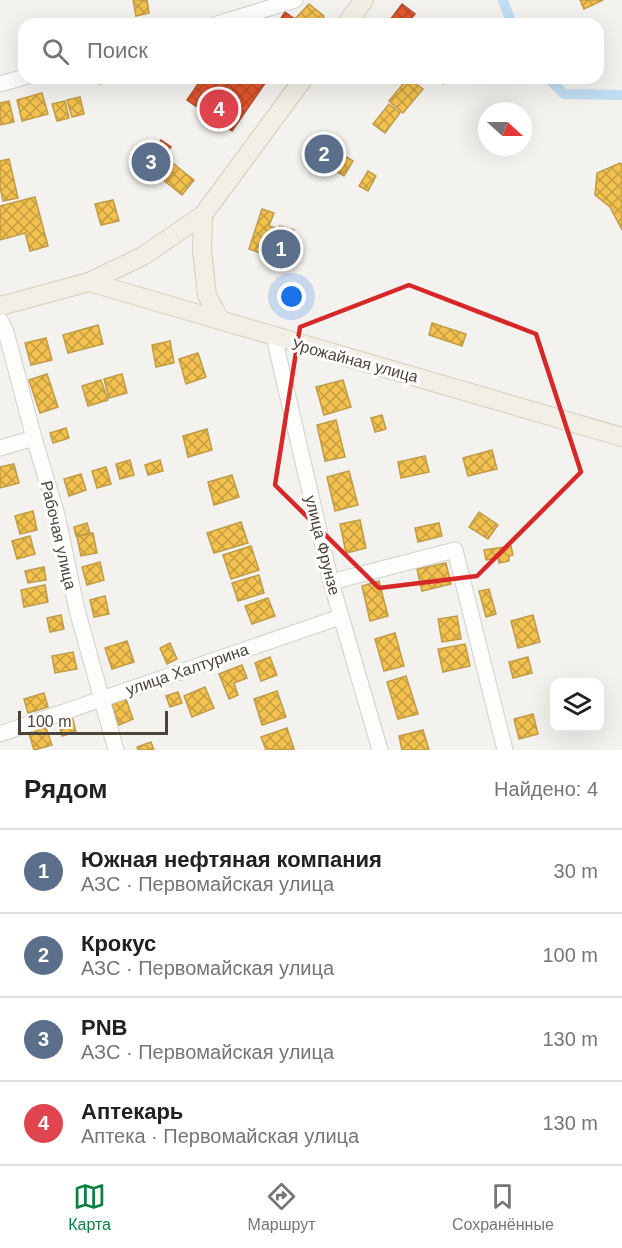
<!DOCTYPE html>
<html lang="ru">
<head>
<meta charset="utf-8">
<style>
	:root { --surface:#fff; --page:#f6f6f6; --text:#202124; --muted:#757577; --line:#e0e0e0; --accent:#0b8043 }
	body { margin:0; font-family:Helvetica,sans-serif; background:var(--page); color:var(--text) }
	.controls { position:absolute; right:18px; bottom:18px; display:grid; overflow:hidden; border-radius:12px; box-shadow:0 6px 24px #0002 }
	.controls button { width:54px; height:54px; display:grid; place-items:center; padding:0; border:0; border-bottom:2px solid var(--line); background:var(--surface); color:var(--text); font:30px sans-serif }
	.compass { position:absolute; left:478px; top:102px; width:54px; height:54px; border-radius:50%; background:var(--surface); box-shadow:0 6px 24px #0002; rotate:111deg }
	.scale { position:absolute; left:18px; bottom:15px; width:150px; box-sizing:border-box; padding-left:6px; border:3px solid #4b4439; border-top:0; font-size:16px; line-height:21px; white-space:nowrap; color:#4b4439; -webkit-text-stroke:4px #fff; paint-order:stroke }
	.you { position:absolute; left:292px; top:297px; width:21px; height:21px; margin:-15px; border:4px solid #fff; border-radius:50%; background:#1a73e8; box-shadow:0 0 0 9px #1a73e833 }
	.badge { display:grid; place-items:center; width:39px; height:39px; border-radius:50%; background:var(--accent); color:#fff; font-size:20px; font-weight:700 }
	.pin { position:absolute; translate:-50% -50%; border:3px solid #fff; box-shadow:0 2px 6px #0006 }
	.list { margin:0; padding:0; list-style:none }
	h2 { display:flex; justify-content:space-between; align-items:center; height:78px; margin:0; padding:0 24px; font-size:26px }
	h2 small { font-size:20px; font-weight:400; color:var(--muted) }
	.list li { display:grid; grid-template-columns:39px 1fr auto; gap:18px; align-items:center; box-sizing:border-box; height:84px; padding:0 24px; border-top:2px solid var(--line) }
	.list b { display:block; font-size:22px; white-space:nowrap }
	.list p { margin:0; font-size:20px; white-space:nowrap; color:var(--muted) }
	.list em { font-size:20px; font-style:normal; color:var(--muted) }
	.icon { flex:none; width:33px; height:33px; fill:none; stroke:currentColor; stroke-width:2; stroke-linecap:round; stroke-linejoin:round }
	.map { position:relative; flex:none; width:622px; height:750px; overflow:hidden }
	.search { position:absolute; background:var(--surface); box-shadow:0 6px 24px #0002; left:18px; right:18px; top:18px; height:66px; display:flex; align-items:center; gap:15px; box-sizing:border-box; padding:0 21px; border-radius:18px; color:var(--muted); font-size:22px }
	.sheet { height:414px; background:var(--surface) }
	nav { display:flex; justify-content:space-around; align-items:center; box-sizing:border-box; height:84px; border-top:2px solid var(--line); background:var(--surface); font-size:16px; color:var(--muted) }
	nav a { display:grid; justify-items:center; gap:3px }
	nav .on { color:var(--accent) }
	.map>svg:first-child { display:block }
</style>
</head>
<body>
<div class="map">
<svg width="622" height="750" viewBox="0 0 622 750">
	<defs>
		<pattern id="homes-cross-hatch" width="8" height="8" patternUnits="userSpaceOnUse" patternTransform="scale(1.5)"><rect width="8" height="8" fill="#f2c14e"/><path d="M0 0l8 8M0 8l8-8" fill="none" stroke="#c69e42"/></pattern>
		<pattern id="shops-cross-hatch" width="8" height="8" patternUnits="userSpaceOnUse" patternTransform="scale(1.5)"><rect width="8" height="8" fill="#e4572e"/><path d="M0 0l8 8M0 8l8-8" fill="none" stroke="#bb4a28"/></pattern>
	</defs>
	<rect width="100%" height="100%" fill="#f4f2ee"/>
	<g fill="url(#homes-cross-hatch)" stroke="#c09c48" stroke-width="1.5">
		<polygon points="133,0 147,0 149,13 136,16"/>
		<polygon points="580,0 603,0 584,9"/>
		<polygon points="309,4 324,16 317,24 301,24 295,19"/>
		<polygon points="101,19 103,24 87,24"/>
		<polygon points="98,78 116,78 100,84"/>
		<polygon points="408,78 423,89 403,113 389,101"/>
		<polygon points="436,78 449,78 443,84"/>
		<polygon points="42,93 48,114 22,121 17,100"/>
		<polygon points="80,97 84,114 72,117 67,100"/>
		<polygon points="9,101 14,122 0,125 0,103"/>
		<polygon points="65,101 69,118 57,121 52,104"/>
		<polygon points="389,104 400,113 385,133 373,124"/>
		<polygon points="337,151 353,161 344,176 327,166"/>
		<polygon points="164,156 194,180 182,195 152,171"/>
		<polygon points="9,159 18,198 3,201 0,187 0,161"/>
		<polygon points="620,163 622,164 622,230 610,207 595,195 597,173"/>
		<polygon points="368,171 376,176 368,191 359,186"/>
		<polygon points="35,197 48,246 30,251 25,233 0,240 0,206"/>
		<polygon points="113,200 119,221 101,225 95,204"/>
		<polygon points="262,209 274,213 269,226 279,229 274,242 265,239 260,253 249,249"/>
		<polygon points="280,226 294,230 287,249 274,244"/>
		<polygon points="432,323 466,334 462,346 429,335"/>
		<polygon points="98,325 103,344 68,353 63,335"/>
		<polygon points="46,338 52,360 31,365 25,343"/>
		<polygon points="170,341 174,363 156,367 152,345"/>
		<polygon points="198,353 206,377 186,384 179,359"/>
		<polygon points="47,374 58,407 40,413 29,380"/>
		<polygon points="122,374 127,393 109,398 104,379"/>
		<polygon points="101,380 108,400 88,406 82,386"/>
		<polygon points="343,380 351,407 324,415 316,387"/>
		<polygon points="382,415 386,429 375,432 371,418"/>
		<polygon points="336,420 345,457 325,461 317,425"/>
		<polygon points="66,428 69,438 53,443 50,433"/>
		<polygon points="207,429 212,450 188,457 183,436"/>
		<polygon points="492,450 497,469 468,476 463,458"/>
		<polygon points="425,456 429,472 401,478 398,462"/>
		<polygon points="130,460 134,475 120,479 116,464"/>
		<polygon points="160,460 163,471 148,475 145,465"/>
		<polygon points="14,464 19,483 0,488 0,467"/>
		<polygon points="106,467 111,484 97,488 92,471"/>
		<polygon points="349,471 358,505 335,511 327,477"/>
		<polygon points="81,474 86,490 69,496 64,479"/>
		<polygon points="232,475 239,497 214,505 208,482"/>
		<polygon points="33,511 37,530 20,534 15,516"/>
		<polygon points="479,512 498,525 488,539 469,527"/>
		<polygon points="360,520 366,548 346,553 340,524"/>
		<polygon points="241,522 248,543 214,553 207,533"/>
		<polygon points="87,523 90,533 76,536 74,527"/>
		<polygon points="439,523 442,536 418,542 415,528"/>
		<polygon points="93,533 97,553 81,556 77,537"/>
		<polygon points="30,536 35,554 17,559 12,541"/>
		<polygon points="251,546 259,570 231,579 223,555"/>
		<polygon points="511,546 513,555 509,556 509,561 499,563 498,558 486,560 484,550"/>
		<polygon points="100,562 104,580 87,585 82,567"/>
		<polygon points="446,563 451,584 422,591 417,569"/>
		<polygon points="44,567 46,580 28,583 25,571"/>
		<polygon points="259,575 264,593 238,601 232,583"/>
		<polygon points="379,581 388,616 370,621 362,586"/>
		<polygon points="45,585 48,602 24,607 21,590"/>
		<polygon points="489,589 496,614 486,617 479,591"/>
		<polygon points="105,596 109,614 94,617 90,600"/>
		<polygon points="268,598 275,616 252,624 245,606"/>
		<polygon points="61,615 64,629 50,632 47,618"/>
		<polygon points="533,615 540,642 518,648 511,621"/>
		<polygon points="457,616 461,639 442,642 438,619"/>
		<polygon points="395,633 404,666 384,671 375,639"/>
		<polygon points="127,641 134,662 112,669 105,648"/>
		<polygon points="170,643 177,659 167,664 160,648"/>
		<polygon points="465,644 470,666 443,672 438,649"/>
		<polygon points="73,652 77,669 55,673 52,656"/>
		<polygon points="270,657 277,675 261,681 255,663"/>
		<polygon points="528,657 532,673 513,678 509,662"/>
		<polygon points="242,665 247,678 234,683 238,695 229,699 219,674"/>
		<polygon points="406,676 418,714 398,719 387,682"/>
		<polygon points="205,687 214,708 192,717 184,696"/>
		<polygon points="277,691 286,717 262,725 254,699"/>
		<polygon points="178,692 182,703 170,707 166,696"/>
		<polygon points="44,693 48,707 28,713 24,699"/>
		<polygon points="126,699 133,719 119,725 112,704"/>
		<polygon points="533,714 538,734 519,739 514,719"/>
		<polygon points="72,716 76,732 62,736 58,720"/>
		<polygon points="45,725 52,745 34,750 28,730"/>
		<polygon points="287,728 294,749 266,750 261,737"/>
		<polygon points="423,730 429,750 402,750 399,736"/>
		<polygon points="151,742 154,750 138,750 137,747"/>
	</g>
	<g fill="url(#shops-cross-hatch)" stroke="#b65131" stroke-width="1.5">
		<polygon points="402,4 415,14 407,24 387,24"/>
		<polygon points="285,12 295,19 301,24 277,24"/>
		<polygon points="202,78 264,78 263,80 266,82 232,131 187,100"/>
		<polygon points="313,137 337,151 327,166 304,152"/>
		<polygon points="161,140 171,147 147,176 138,169"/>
	</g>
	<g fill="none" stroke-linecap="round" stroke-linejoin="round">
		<g stroke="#c0ddf1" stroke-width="10">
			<polyline points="503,0 512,24"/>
			<polyline points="548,78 564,94 622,95"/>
		</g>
		<g stroke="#d2d0cb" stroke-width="17">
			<g id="minor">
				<polyline points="217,24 295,0"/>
				<polyline points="0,84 24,77"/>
				<polyline points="0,320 6,332 34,438 57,515 77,610 116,750"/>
				<polyline points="274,337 331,582 380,750"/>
				<polyline points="0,448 34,438"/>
				<polyline points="331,582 455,550 505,750"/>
				<polyline points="0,734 340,617"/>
			</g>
		</g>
		<g stroke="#d6cebb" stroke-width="20">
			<g id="major">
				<polyline points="346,24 364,0"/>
				<polyline points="203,215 202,250 207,295 220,320"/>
				<path d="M89 282C266 334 444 385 622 437"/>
				<polyline points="0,306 89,282 143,256 203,215 304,78"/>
			</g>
		</g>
		<use href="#minor" stroke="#fdfdfc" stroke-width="15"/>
		<use href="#major" stroke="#f2efe6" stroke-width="18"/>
	</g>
	<path fill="none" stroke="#d62828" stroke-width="4.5" stroke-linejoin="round" d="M409 285 536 334 581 472 477 576 379 588 275 485 300 327Z"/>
	<g text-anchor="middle" stroke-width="6" stroke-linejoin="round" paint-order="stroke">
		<g font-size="16" fill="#4b4439" stroke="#fff">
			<text transform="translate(355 360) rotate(15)" y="6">Урожайная улица</text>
			<text transform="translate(59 535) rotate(77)" y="6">Рабочая улица</text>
			<text transform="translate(323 545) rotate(76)" y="6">улица Фрунзе</text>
			<text transform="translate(187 669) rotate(-19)" y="6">улица Халтурина</text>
		</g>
	</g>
</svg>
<div class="controls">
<button><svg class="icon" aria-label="layers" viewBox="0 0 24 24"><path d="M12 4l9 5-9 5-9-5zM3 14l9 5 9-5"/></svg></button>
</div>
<svg class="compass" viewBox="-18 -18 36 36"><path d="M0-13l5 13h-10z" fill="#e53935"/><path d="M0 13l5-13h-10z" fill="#757577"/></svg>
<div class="scale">100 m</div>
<div class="you"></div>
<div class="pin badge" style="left:281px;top:249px;background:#5c6f8a">1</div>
<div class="pin badge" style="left:324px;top:154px;background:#5c6f8a">2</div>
<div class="pin badge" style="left:151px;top:162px;background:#5c6f8a">3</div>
<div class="pin badge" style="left:219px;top:109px;background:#e0444e">4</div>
<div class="search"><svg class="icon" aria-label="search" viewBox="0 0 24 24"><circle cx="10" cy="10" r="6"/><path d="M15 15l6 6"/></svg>Поиск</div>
</div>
<section class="sheet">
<h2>Рядом<small>Найдено: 4</small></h2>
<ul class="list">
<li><span class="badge" style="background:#5c6f8a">1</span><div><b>Южная нефтяная компания</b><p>АЗС · Первомайская улица</p></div><em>30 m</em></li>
<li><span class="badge" style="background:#5c6f8a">2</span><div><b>Крокус</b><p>АЗС · Первомайская улица</p></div><em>100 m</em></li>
<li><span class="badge" style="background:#5c6f8a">3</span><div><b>PNB</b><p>АЗС · Первомайская улица</p></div><em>130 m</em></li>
<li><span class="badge" style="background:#e0444e">4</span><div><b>Аптекарь</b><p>Аптека · Первомайская улица</p></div><em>130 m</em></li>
</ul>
</section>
<nav>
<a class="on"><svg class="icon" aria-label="map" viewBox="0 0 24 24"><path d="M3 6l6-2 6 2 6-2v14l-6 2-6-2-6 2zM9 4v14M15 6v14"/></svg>Карта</a>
<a><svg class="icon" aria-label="directions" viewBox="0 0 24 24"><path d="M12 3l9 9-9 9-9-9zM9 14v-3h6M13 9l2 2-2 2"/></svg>Маршрут</a>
<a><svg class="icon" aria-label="saved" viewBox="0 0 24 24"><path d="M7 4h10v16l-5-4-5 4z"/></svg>Сохранённые</a>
</nav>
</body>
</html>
